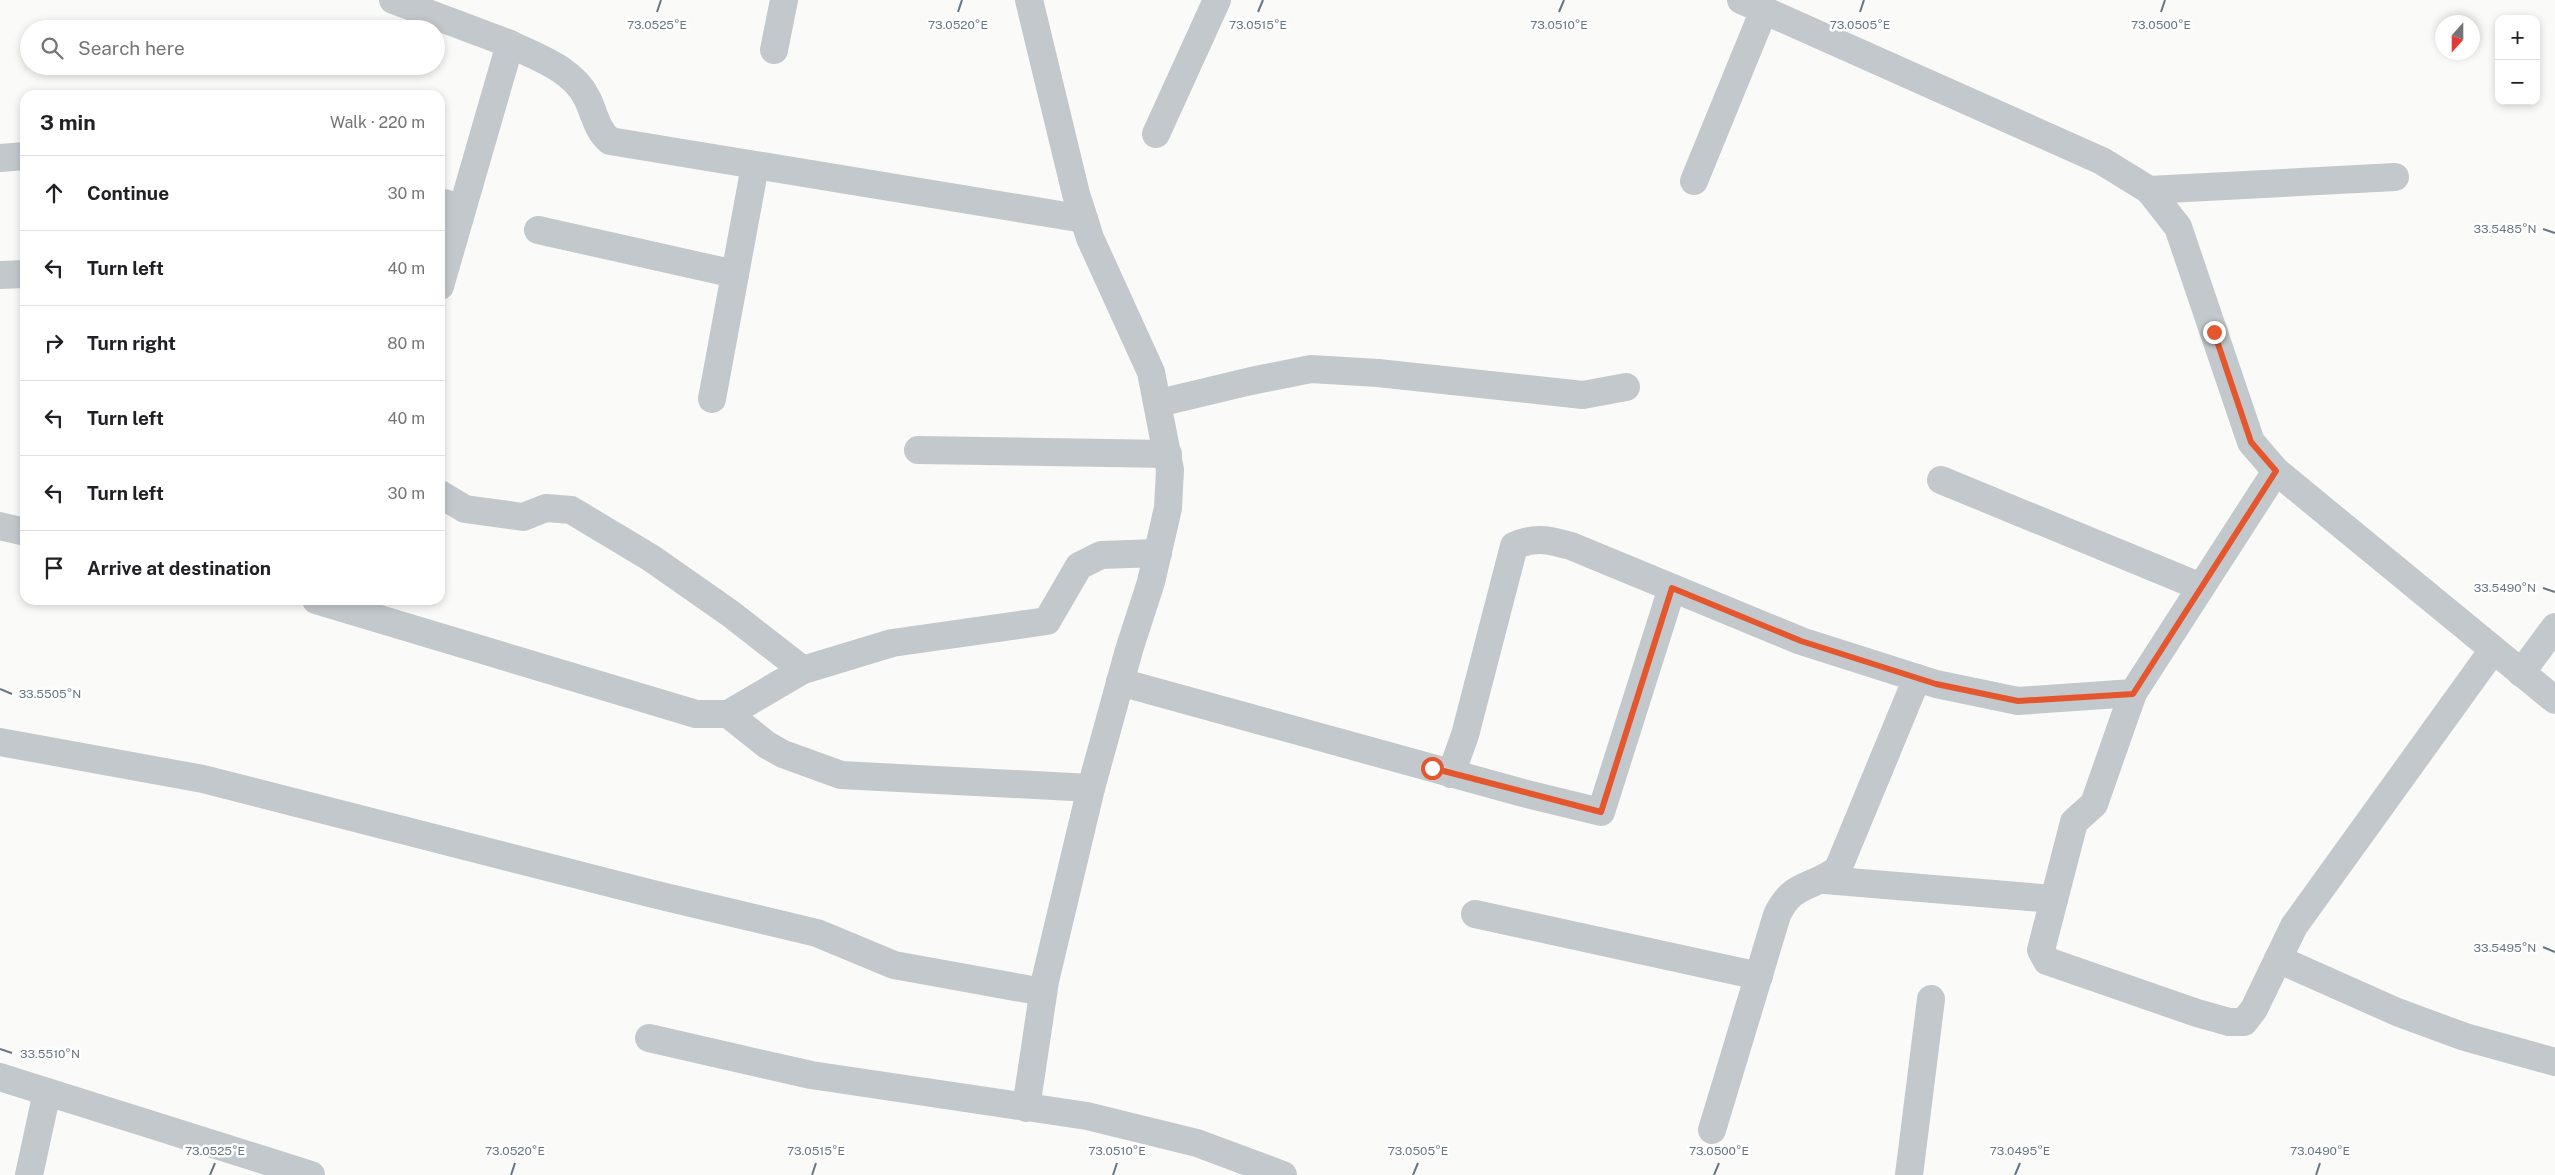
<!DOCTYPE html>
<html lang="en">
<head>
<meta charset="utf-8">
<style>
	:root { --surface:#fff; --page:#f6f6f6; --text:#202124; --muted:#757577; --line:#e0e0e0 }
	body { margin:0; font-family:"Public Sans",sans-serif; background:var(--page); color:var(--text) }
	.controls { position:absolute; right:15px; top:15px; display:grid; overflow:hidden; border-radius:10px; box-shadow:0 2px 8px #0003 }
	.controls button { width:45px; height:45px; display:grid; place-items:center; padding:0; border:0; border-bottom:1px solid var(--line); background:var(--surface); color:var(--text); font:25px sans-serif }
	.compass { position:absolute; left:2435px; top:15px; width:45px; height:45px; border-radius:50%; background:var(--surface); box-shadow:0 2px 8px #0003; rotate:201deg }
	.stop { position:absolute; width:15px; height:15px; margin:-11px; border:4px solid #e4572e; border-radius:50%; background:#fff }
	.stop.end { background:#e4572e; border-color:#fff; box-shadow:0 1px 5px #0008 }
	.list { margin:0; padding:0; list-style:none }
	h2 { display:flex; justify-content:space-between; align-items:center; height:65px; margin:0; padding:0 20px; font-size:21px }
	h2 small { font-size:16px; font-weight:400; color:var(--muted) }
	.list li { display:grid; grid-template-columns:32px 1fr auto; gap:15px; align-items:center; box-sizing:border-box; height:75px; padding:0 20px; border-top:1px solid var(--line) }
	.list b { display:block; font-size:19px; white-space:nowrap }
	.list em { font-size:16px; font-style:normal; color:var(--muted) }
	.icon { flex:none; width:28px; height:28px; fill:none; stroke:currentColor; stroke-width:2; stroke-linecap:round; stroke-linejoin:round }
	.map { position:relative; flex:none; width:2555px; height:1175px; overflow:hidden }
	.search { position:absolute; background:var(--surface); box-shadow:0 2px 8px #0003; left:20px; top:20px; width:425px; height:55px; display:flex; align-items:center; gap:12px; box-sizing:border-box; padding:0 18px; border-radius:28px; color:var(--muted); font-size:19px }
	.panel { position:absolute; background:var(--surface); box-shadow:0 2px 8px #0003; left:20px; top:90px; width:425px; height:515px; border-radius:15px }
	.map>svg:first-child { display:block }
</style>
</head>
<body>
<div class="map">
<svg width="2555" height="1175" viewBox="0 0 2555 1175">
	<rect width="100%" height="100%" fill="#fafaf8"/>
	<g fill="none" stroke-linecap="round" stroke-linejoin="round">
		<g stroke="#c3c8cc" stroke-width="28">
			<polyline points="393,0 510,44 440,286"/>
			<polyline points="1741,0 2102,161 2149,190 2178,227 2251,442 2276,471 2555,700"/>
			<path d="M510 44C537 57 573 69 587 98 595 114 596 129 610 141L1084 219"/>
			<polyline points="774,50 784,0"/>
			<polyline points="1156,134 1217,0"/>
			<polyline points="0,158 25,156"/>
			<polyline points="1694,181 1764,10"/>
			<polyline points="2149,190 2395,177"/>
			<polyline points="440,202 462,208"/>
			<polyline points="538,230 735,274"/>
			<polyline points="0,275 25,274"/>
			<polyline points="712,399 755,166"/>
			<polyline points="1159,403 1251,381 1311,369 1378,373 1583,395 1626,387"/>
			<polyline points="918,450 1168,454"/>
			<polyline points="2276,471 2133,693 2094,804 2074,822 2041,950 2047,961 2197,1013 2229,1022 2244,1022 2254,1009 2294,926 2493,650"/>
			<polyline points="1941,480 2201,587"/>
			<polyline points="440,494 465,509 523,517 546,508 571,510 651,558 731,614 803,670"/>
			<polyline points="0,526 25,532"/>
			<polyline points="316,600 696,714 728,714 803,670 892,643 1047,621 1079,566 1101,555 1158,553"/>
			<polyline points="2521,673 2555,627"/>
			<polyline points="1120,682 1523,793 1601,812 1672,588"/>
			<polyline points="728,714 767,745 783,754 841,775 1091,788"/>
			<polyline points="0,742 203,779 653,894 817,933 894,965 1043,992"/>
			<path d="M1451 774 1465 735 1514 546C1535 536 1549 540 1571 546L1801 641 1936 684 2018 701 2133 693"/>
			<polyline points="1825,880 2054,899"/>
			<polyline points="1475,914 1759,976"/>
			<polyline points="2278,959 2397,1012 2465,1037 2555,1062"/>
			<polyline points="649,1038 811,1075 1087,1116 1197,1143 1283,1175"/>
			<polyline points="0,1077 311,1175"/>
			<polyline points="1026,1108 1045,981 1091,788 1129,650 1151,582 1168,508 1170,470 1151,372 1090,238 1076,194 1029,0"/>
			<path d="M1712 1130 1777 915C1792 882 1812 889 1838 869L1917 678"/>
			<polyline points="29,1175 47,1092"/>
			<polyline points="1909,1175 1931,999"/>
		</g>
	</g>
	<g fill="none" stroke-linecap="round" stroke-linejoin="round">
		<polyline stroke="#e4572e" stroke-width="6" points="1432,768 1601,812 1672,588 1801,641 1936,684 2018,701 2133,694 2276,471 2251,442 2214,332"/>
	</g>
	<path fill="none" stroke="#657683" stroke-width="2" d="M657 12 661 0M958 12 962 0M1258 12 1263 0M1559 12 1564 0M1860 12 1864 0M2161 12 2165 0M2543 229 2555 233M2543 588 2555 592M0 689 12 694M2543 947 2555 952M0 1049 12 1053M210 1175 215 1163M511 1175 515 1163M812 1175 816 1163M1113 1175 1117 1163M1413 1175 1418 1163M1714 1175 1719 1163M2015 1175 2020 1163M2316 1175 2320 1163"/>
	<g font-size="12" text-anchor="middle" fill="#657683" stroke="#fff" stroke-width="5" stroke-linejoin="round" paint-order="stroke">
		<text x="1258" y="29">73.0515°E</text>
		<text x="1559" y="29">73.0510°E</text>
		<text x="2161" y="29">73.0500°E</text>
		<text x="657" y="29">73.0525°E</text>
		<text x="958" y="29">73.0520°E</text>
		<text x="1860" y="29">73.0505°E</text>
		<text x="2505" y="233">33.5485°N</text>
		<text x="2505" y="592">33.5490°N</text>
		<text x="50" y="698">33.5505°N</text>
		<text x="2505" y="952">33.5495°N</text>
		<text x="50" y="1058">33.5510°N</text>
		<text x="215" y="1155">73.0525°E</text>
		<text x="515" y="1155">73.0520°E</text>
		<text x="816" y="1155">73.0515°E</text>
		<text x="1117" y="1155">73.0510°E</text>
		<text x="1418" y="1155">73.0505°E</text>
		<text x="1719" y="1155">73.0500°E</text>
		<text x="2020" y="1155">73.0495°E</text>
		<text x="2320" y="1155">73.0490°E</text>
	</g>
</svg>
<div class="controls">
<button>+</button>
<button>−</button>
</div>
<svg class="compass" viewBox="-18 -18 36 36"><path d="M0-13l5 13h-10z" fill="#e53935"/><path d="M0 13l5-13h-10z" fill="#757577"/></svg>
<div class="stop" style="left:1432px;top:768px"></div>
<div class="stop end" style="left:2214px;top:332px"></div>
<div class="search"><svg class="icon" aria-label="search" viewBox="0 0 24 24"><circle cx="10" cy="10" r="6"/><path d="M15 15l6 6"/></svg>Search here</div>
<section class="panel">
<h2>3 min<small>Walk · 220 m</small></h2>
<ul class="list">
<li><svg class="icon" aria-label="ahead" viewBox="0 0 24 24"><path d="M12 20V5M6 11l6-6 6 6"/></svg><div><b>Continue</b></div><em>30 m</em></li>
<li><svg class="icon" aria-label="left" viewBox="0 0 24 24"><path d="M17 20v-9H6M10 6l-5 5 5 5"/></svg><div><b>Turn left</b></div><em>40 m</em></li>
<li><svg class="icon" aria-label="right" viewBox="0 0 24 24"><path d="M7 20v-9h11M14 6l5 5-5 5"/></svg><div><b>Turn right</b></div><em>80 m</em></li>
<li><svg class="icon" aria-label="left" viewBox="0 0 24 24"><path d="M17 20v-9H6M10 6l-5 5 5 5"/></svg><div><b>Turn left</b></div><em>40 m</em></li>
<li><svg class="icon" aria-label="left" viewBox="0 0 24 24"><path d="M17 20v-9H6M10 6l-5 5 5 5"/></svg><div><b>Turn left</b></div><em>30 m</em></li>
<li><svg class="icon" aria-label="arrive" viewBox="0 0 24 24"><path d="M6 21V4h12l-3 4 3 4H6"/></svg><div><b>Arrive at destination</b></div></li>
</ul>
</section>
</div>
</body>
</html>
